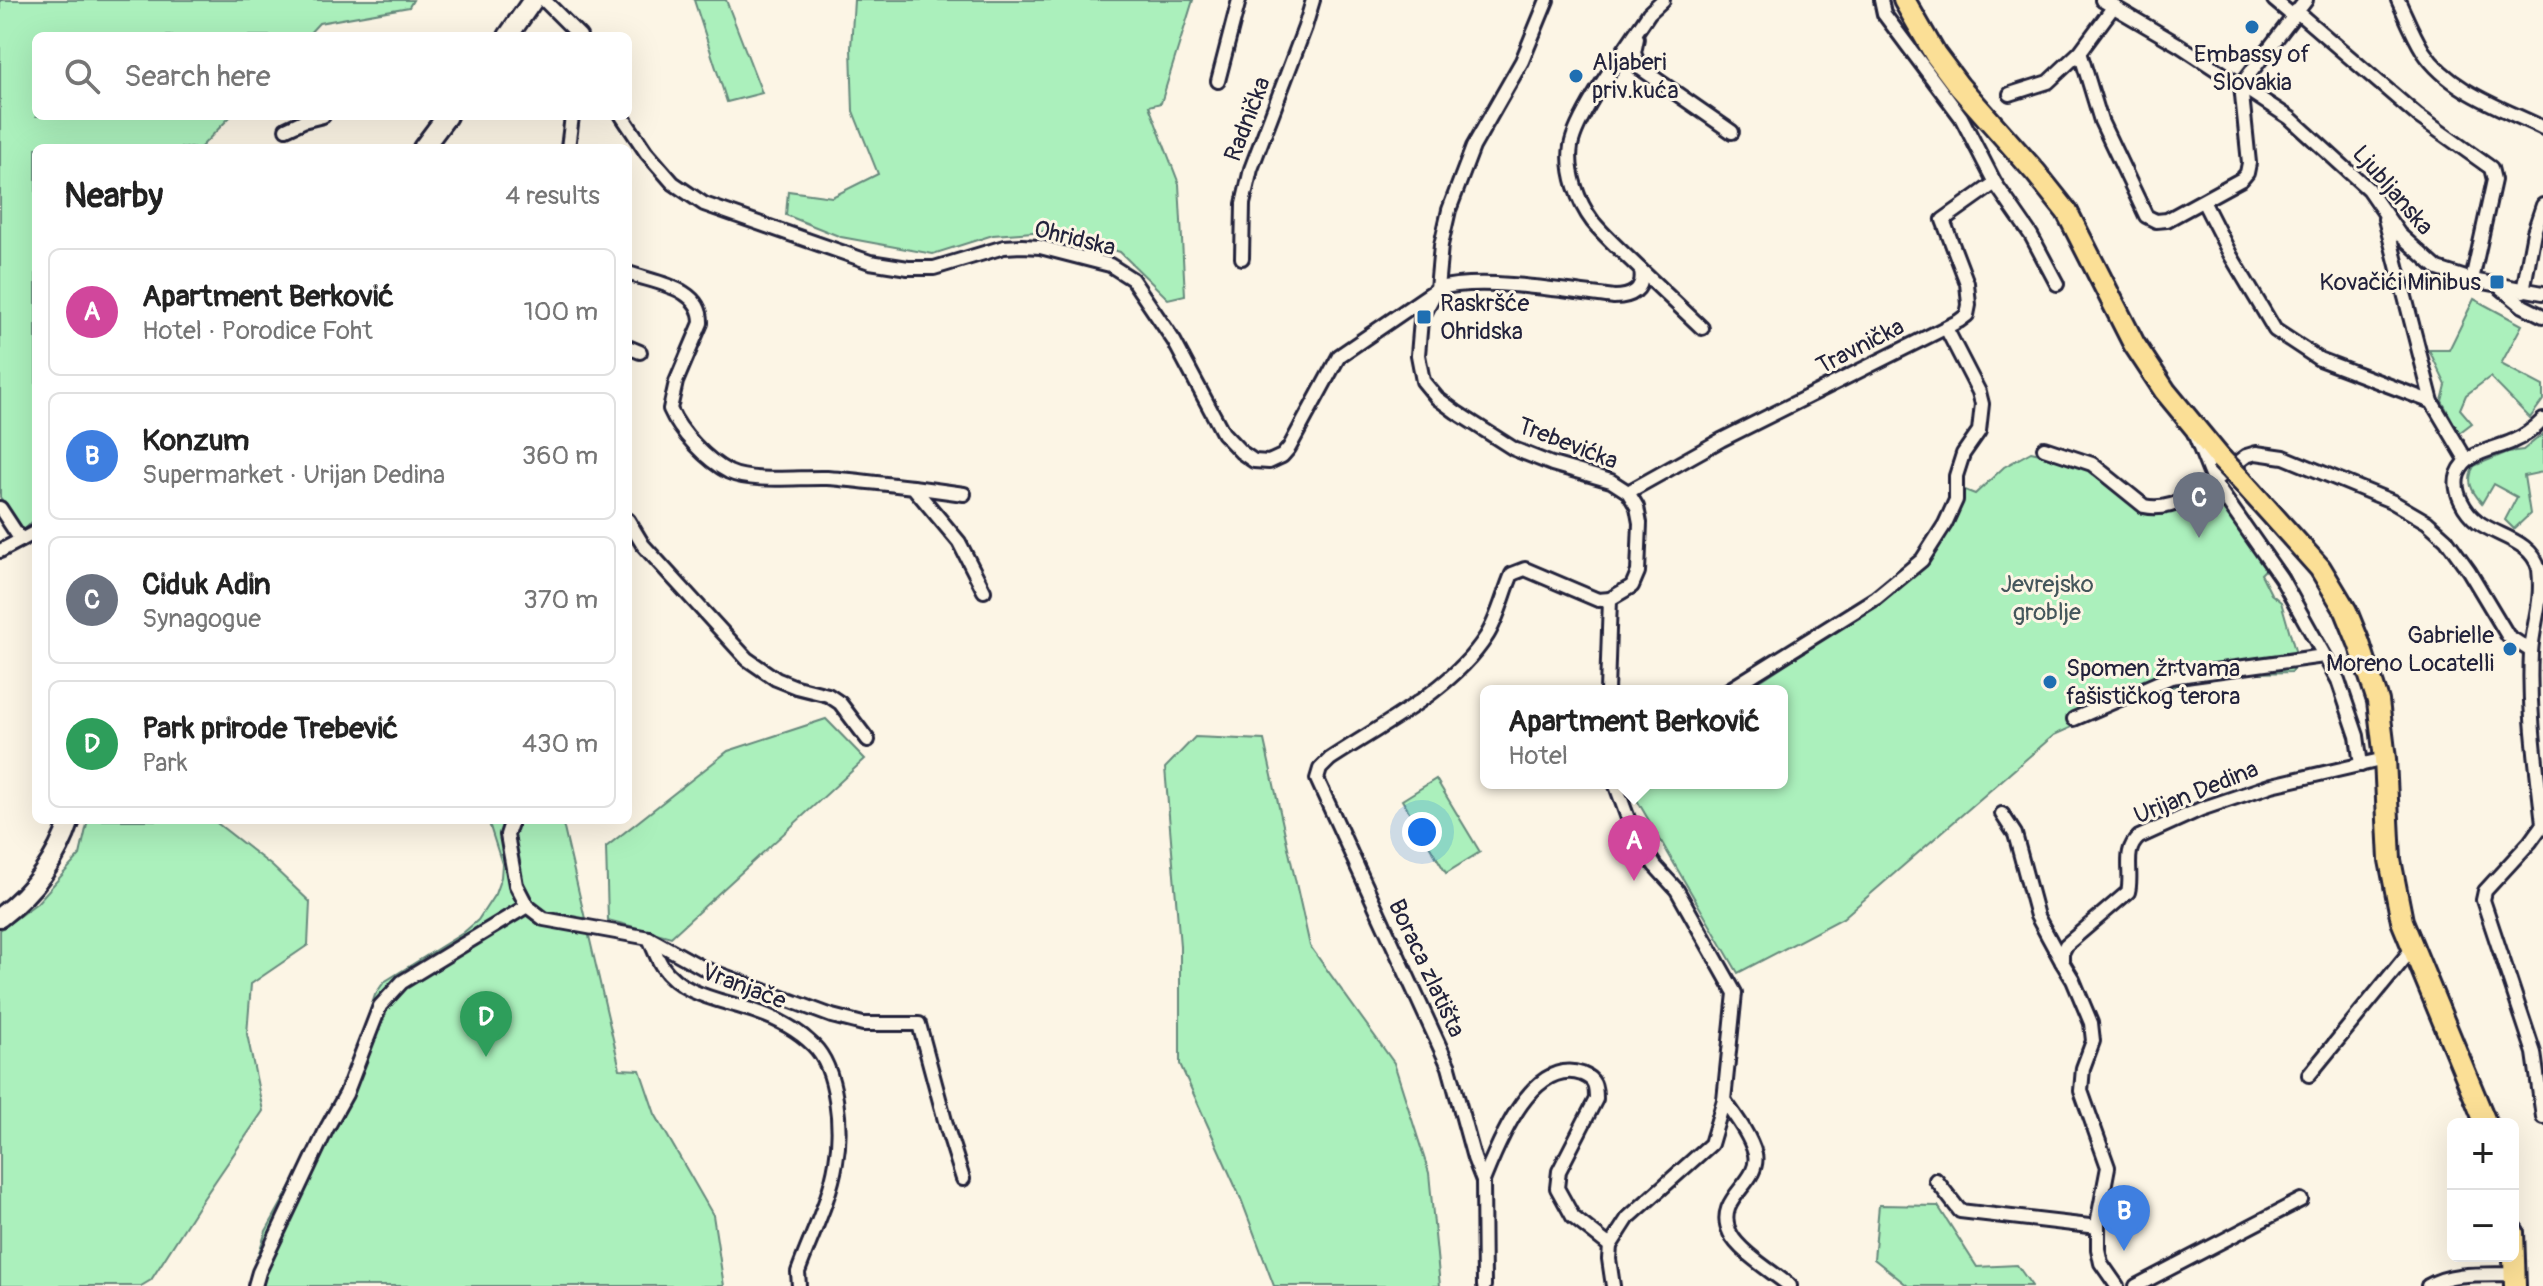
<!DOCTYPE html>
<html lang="en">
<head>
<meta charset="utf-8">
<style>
	:root { --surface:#fff; --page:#f6f6f6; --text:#222; --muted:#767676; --line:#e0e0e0; --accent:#1f6fb2 }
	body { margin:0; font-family:Pangolin,sans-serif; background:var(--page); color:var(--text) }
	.controls { position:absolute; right:24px; bottom:24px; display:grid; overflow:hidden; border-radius:12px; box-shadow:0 8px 32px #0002 }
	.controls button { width:72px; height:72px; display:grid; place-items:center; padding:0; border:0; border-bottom:2px solid var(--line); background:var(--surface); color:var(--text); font:40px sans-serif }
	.you { position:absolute; left:1422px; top:832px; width:28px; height:28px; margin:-20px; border:6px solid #fff; border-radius:50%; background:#1a73e8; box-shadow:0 0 0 12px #1a73e833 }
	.badge { display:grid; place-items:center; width:52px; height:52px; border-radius:50%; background:var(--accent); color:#fff; font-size:26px; font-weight:700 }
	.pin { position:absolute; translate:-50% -66px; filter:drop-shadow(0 2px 4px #0008) }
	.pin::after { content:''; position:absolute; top:42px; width:28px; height:24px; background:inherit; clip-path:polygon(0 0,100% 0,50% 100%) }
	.popup { position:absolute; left:1480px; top:685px; width:308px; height:104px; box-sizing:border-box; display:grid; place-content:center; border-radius:12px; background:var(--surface); filter:drop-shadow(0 2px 6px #0005); font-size:26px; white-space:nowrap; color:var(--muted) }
	.popup b { font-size:30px; color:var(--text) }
	.popup::after { content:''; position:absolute; left:50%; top:100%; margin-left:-16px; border:16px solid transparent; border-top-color:var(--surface) }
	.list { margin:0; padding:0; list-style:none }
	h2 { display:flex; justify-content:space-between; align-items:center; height:104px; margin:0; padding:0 32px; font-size:34px }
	h2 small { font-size:26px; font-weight:400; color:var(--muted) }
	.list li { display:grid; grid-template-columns:52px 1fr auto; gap:24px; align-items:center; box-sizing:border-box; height:128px; margin:0 16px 16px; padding:0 16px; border:2px solid var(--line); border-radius:12px }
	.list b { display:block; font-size:30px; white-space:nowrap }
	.list p { margin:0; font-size:26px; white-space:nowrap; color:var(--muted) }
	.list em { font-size:26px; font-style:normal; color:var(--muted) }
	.icon { flex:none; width:44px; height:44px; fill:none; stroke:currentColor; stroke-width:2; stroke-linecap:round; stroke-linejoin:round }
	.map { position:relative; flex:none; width:2543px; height:1286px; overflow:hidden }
	.search { position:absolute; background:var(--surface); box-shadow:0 8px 32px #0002; left:32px; top:32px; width:600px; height:88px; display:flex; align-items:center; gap:20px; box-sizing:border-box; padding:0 28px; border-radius:12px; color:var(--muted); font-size:30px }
	.panel { position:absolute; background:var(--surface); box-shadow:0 8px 32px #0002; left:32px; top:144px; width:600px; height:680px; border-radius:12px }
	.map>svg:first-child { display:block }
</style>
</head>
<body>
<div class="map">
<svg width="2543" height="1286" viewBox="0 0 2543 1286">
	<rect width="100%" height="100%" fill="#fcf5e5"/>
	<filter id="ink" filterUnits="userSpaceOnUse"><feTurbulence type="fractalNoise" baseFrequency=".0125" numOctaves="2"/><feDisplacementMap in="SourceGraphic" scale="16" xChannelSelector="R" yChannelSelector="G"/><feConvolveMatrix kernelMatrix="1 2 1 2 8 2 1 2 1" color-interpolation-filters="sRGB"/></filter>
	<g filter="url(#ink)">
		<g fill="#abf0bc" stroke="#66897c" stroke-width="2">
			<polygon points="0,0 413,0 409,7 319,23 307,36 36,36 36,116 231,116 200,148 36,148 36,518 23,531 0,497"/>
			<polygon points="694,0 726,0 762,93 727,102"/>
			<polygon points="854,0 1193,0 1161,103 1149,106 1179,184 1185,295 1168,299 1120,252 1046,231 993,235 933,254 841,237 786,215 788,191 832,197 878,174 853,111 851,48"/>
			<polygon points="2474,299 2522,325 2501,364 2543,386 2543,400 2530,418 2490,377 2466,395 2460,409 2472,423 2459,433 2442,401 2446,385 2429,350 2449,350"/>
			<path d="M2543 434V472L2524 476 2530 514 2514 529 2505 520 2517 497 2493 484 2482 503C2471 491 2466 481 2474 466L2508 452 2523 450Z"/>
			<polygon points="2031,452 2088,465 2143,512 2159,515 2207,492 2216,493 2267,568 2261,574 2271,594 2281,602 2298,661 2292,672 2220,674 2146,694 2054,735 1843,918 1738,973 1627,783 1782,783 1782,691 1745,691 1897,590 1922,566 1960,488 1975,494 2004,467"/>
			<polygon points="826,719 865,759 671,937 608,920 606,847 728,751"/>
			<polygon points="1195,737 1264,740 1310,946 1394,1063 1429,1173 1440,1286 1274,1286 1241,1199 1180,1064 1180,946 1165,768"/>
			<polygon points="1436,779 1480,852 1446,873 1402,800"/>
			<polygon points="88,820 213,820 272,866 310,902 308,945 251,984 247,1034 263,1111 199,1205 151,1280 141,1286 0,1286 0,930 37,903 80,855"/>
			<polygon points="488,820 562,820 620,1069 640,1070 655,1114 713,1215 724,1286 248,1286 266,1231 314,1145 351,1070 375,995 384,982 463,933 478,920 495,894 501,877 502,864"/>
			<polygon points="1879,1205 1938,1206 1977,1267 2017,1265 2032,1286 1908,1286 1874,1259"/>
		</g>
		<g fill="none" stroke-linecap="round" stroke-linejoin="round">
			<g stroke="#22223b" stroke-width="18">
				<g id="minor">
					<polyline points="544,0 580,36"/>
					<polyline points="1881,0 1884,14 1961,117 1995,183 2031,235 2057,284"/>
					<polyline points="2102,0 2179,45 2290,118 2368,189 2399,234 2438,269 2472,280 2543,293"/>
					<polyline points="2274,0 2293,16"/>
					<path d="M2398 0C2406 17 2413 35 2423 51 2449 91 2502 108 2543 128"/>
					<polyline points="2296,11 2418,116 2491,168 2494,180 2472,280"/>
					<polyline points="1637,38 1634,53 1640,68 1732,132"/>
					<polyline points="2080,52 2101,121 2146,216 2156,221 2167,220 2242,179 2247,173 2249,163 2241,85 2306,0"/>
					<polyline points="1218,81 1239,0"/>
					<polyline points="2010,94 2048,82 2080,52 2114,6"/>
					<path d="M622 116 646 152 673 183 704 204 870 262 908 268H934L1004 247 1022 246 1040 247 1110 265 1132 279 1174 341 1223 433 1241 452 1254 461 1269 462 1282 456 1289 448 1339 356 1437 289C1478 276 1568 291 1614 297 1631 297 1645 290 1641 270 1626 255 1607 239 1593 222 1578 202 1567 172 1571 146 1577 113 1629 44 1649 13L1663 0"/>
					<polyline points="286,129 303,121 323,116"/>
					<polyline points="568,148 572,116"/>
					<polyline points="2203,201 2231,256 2275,330 2319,359 2432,402 2467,461"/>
					<polyline points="2385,219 2432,402"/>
					<polyline points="1242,258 1243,204 1251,169 1305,27 1313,0"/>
					<polyline points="1641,270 1702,328"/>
					<path d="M628 273C655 283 702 287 701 323L676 382 670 409C680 432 706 460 729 472 752 483 800 477 827 478 856 480 884 484 913 487L959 542 984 591"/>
					<polyline points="2501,288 2523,306 2543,316"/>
					<polyline points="2523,291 2534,232 2543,205"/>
					<polyline points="628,347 640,352"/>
					<path d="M2543 420C2534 429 2525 436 2513 441 2494 450 2467 451 2458 474 2452 491 2465 512 2478 522 2499 537 2532 541 2539 569 2543 605 2533 621 2531 653 2528 711 2537 767 2543 824L2530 842 2485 891 2483 900 2534 1053 2543 1117"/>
					<polyline points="2194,433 2213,481 2281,578 2338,680 2357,736 2361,765"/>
					<path d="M2044 448 2092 464 2144 506C2181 515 2218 476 2246 456L2256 453 2284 457 2391 501 2427 522 2446 539 2469 571 2508 636 2531 651"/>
					<polyline points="913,487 964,494"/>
					<polyline points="1628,492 1721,440 1959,321 1967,315 1969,305 1967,283 1943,220 1995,183"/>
					<polyline points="0,508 21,540"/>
					<polyline points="628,520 643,545 747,659 776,679 796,687 828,695 840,703 868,740"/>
					<polyline points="0,551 36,532"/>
					<polyline points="1607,691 1610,599"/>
					<polyline points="1727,691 1876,598 1922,560 1945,524 1956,500 1956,476 1963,454 1979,431 1982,404 1979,392 1946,328"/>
					<polyline points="2074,719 2171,677 2324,656"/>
					<polyline points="2002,814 2015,834 2037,916 2062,962"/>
					<path d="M512 820 507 835 516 885 527 906 544 919 649 938C653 947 657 958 662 966 682 996 723 1000 754 1011 775 1018 797 1029 813 1045 838 1069 842 1129 836 1162 830 1200 811 1236 798 1272L799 1286"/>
					<polyline points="649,938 705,969 832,1016 863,1024 919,1024 947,1128 963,1179"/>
					<polyline points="2309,1075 2412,949"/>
					<path d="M1724 1100C1735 1116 1750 1135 1755 1154 1761 1184 1713 1198 1730 1233 1738 1251 1774 1273 1790 1286"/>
					<polyline points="1936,1180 1960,1211 2098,1227"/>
					<path d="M1483 1181C1497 1147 1531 1056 1582 1074 1595 1079 1596 1086 1596 1099L1559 1171 1557 1188 1573 1217 1610 1246"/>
					<polyline points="255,1286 259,1272 327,1128 346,1094 380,1006 402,982 527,906"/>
					<path d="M1484 1286 1483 1181 1474 1158 1449 1067 1317 779 1320 769 1330 759C1380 726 1453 689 1486 637 1498 619 1503 595 1512 574L1525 569 1598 600 1610 599 1632 586 1638 572 1640 523 1637 507 1628 492 1611 481 1552 464 1514 449 1456 412 1437 398 1423 381 1418 355 1421 320 1437 289 1441 245 1449 210 1473 147 1522 61 1547 0"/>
					<polyline points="1613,1286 1609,1259 1610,1246 1628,1218 1711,1144 1724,1100 1735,993 1677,890 1655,866 1633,832 1615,783"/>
					<path d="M2117 1286 2101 1263 2098 1249V1219L2108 1167 2081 1091 2083 1068 2093 1041 2091 1023 2073 980 2062 962V953L2066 945 2128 892C2133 873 2122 851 2139 837L2201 809 2272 785 2385 759"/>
					<polyline points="2136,1286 2301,1200"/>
					<path d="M2428 1286C2452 1271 2487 1275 2515 1274"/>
				</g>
			</g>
			<g stroke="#22223b" stroke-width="24">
				<g id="secondary">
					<polyline points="508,36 533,0"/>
					<polyline points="423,148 447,116"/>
					<path d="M0 917C34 891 57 860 70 820"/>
				</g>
			</g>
			<g stroke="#22223b" stroke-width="26">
				<g id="primary">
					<polyline points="1904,0 1935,54 1959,86 2036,173 2067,212 2134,344 2165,391 2221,459"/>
					<polyline points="2241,480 2320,568 2346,611 2359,643 2378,701 2385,759 2390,860 2402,921 2486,1124"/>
					<polyline points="2513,1232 2515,1286"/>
				</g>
			</g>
			<use href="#minor" stroke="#fcf5e5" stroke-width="12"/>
			<use href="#secondary" stroke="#fcf5e5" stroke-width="18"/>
			<use href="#primary" stroke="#fbdf96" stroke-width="20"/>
			<g stroke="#22223b" stroke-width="26" stroke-linecap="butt">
				<polyline id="primary-bridge" points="2221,459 2241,480"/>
			</g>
			<use href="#primary-bridge" stroke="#fbdf96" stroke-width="20"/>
		</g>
	</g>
	<g fill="#1f6fb2" stroke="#fcf5e5" stroke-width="3">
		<circle cx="2252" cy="27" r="8"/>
		<circle cx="1576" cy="76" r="8"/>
		<rect x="2489" y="274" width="16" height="16" rx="4"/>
		<rect x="1416" y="309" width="16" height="16" rx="4"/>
		<circle cx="2510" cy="649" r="8"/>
		<circle cx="2050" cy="682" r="8"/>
	</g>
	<g text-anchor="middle" stroke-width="6" stroke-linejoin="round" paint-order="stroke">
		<g font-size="24" fill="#22223b" stroke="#fcf5e5" text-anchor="start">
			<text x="2252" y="62" text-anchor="middle">Embassy of<tspan x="2252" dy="28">Slovakia</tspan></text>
			<text x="1592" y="70">Aljaberi<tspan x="1592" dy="28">priv.kuća</tspan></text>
			<text x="2481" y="290" text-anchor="end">Kovačići Minibus</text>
			<text x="1440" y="311">Raskršće<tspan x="1440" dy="28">Ohridska</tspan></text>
			<text x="2494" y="643" text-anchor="end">Gabrielle<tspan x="2494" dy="28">Moreno Locatelli</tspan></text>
			<text x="2066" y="676">Spomen žrtvama<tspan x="2066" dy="28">fašističkog terora</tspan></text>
		</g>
		<g font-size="24" fill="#22223b" stroke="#fcf5e5">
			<text transform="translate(1247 119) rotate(-69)" y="8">Radnička</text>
			<text transform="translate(2393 190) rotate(49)" y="8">Ljubljanska</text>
			<text transform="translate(1075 238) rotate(14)" y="8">Ohridska</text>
			<text transform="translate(1860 346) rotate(-27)" y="8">Travnička</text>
			<text transform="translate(1568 443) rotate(21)" y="8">Trebevićka</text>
			<text transform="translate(2196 792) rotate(-22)" y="8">Urijan Dedina</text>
			<text transform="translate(1427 968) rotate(65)" y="8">Boraca zlatišta</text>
			<text transform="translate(744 986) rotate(21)" y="8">Vranjače</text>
		</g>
		<g font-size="24" fill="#44565b" stroke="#fcf5e5">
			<text x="2047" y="592">Jevrejsko<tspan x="2047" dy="28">groblje</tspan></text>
		</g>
	</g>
</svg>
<div class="controls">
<button>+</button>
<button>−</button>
</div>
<div class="you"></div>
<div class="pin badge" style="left:1634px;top:881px;background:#d1479c">A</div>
<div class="popup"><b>Apartment Berković</b>Hotel</div>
<div class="pin badge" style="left:2124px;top:1251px;background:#3f7fe0">B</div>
<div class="pin badge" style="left:2199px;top:538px;background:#6b7280">C</div>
<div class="pin badge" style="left:486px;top:1057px;background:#2e9e5b">D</div>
<div class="search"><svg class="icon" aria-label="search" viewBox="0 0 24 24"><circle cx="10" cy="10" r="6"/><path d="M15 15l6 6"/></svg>Search here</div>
<section class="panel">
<h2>Nearby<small>4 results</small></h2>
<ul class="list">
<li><span class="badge" style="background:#d1479c">A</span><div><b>Apartment Berković</b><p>Hotel · Porodice Foht</p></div><em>100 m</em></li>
<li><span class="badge" style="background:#3f7fe0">B</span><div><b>Konzum</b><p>Supermarket · Urijan Dedina</p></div><em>360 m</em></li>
<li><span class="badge" style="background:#6b7280">C</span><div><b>Ciduk Adin</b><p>Synagogue</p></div><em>370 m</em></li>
<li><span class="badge" style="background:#2e9e5b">D</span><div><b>Park prirode Trebević</b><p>Park</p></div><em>430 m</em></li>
</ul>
</section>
</div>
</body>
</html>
